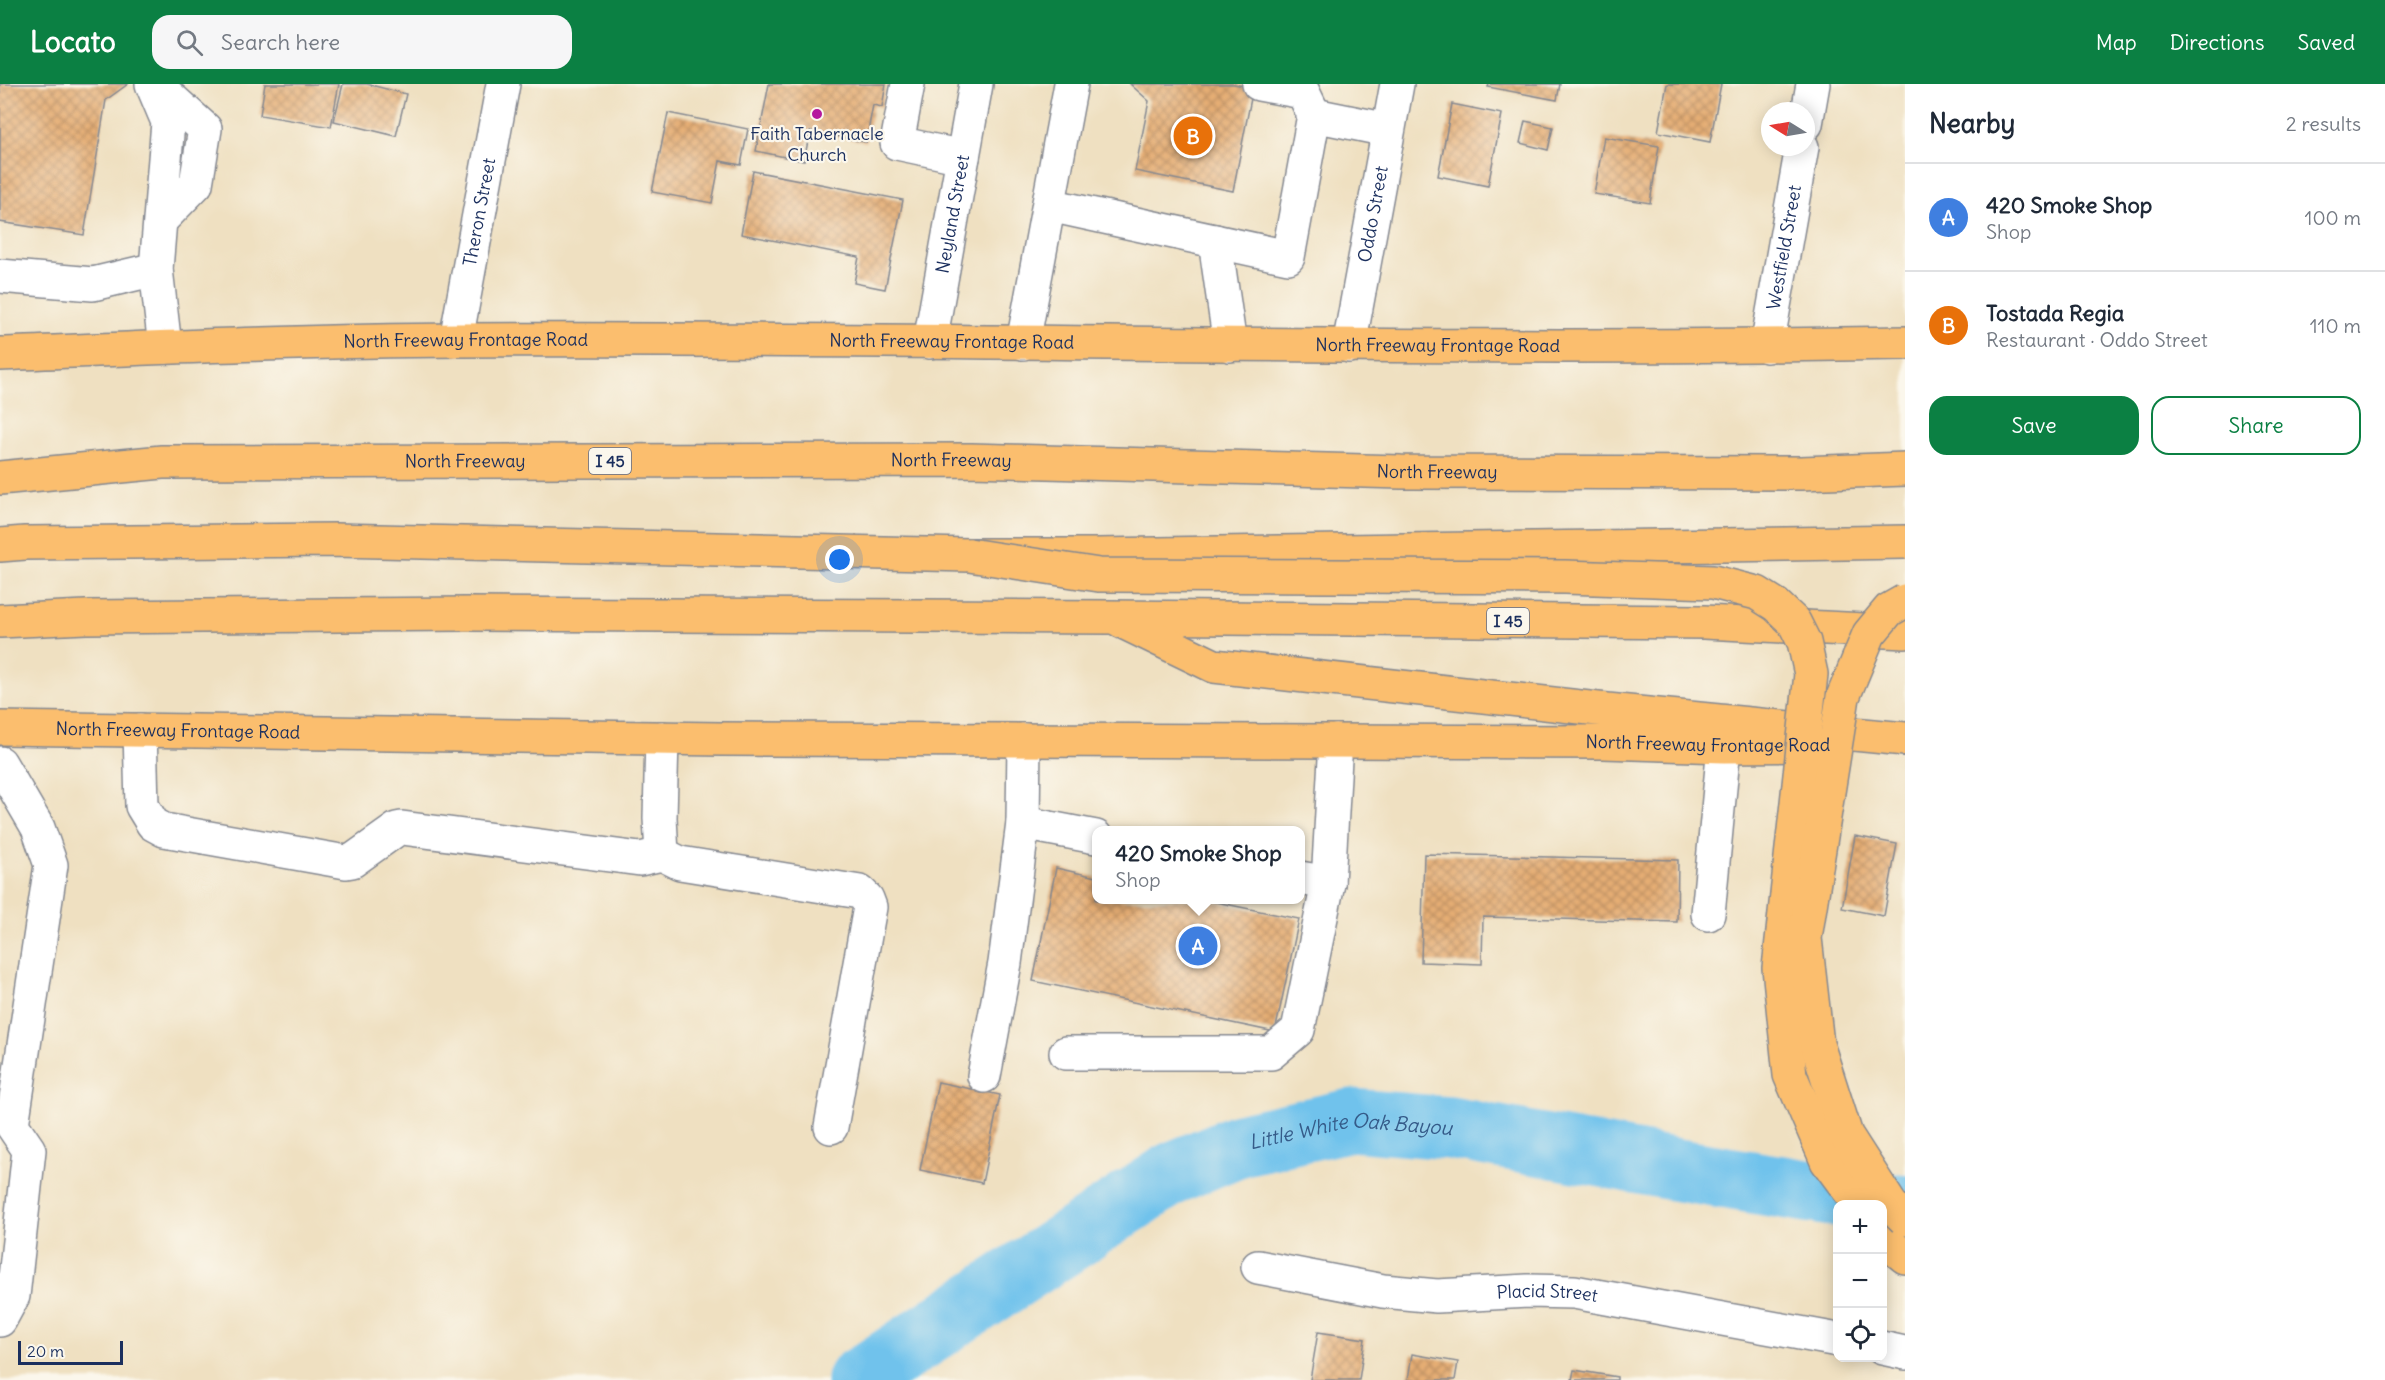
<!DOCTYPE html>
<html lang="en">
<head>
<meta charset="utf-8">
<style>
	:root { --surface:#fff; --page:#f6f6f7; --text:#1f2937; --muted:#747a83; --line:#e0e1e3; --accent:#0b8043 }
	body { margin:0; font-family:Delius,sans-serif; background:var(--page); color:var(--text) }
	.controls { position:absolute; right:18px; bottom:18px; display:grid; overflow:hidden; border-radius:12px; box-shadow:0 3px 15px #0003 }
	.controls button { width:54px; height:54px; display:grid; place-items:center; padding:0; border:0; border-bottom:2px solid var(--line); background:var(--surface); color:var(--text); font:30px sans-serif }
	.compass { position:absolute; left:1761px; top:18px; width:54px; height:54px; border-radius:50%; background:var(--surface); box-shadow:0 3px 15px #0003; rotate:281deg }
	.scale { position:absolute; left:18px; bottom:15px; width:105px; box-sizing:border-box; padding-left:6px; border:3px solid #1b2f5e; border-top:0; font-size:16px; line-height:21px; white-space:nowrap; color:#1b2f5e; -webkit-text-stroke:4px #fbf7ec; paint-order:stroke }
	.you { position:absolute; left:840px; top:476px; width:21px; height:21px; margin:-15px; border:4px solid #fff; border-radius:50%; background:#1a73e8; box-shadow:0 0 0 9px #1a73e833 }
	.badge { display:grid; place-items:center; width:39px; height:39px; border-radius:50%; background:var(--accent); color:#fff; font-size:20px; font-weight:700 }
	.pin { position:absolute; translate:-50% -50%; border:3px solid #fff; box-shadow:0 2px 6px #0006 }
	.popup { position:absolute; left:1092px; top:742px; width:213px; height:78px; box-sizing:border-box; display:grid; place-content:center; border-radius:12px; background:var(--surface); filter:drop-shadow(0 2px 4px #0005); font-size:20px; white-space:nowrap; color:var(--muted) }
	.popup b { font-size:22px; color:var(--text) }
	.popup::after { content:''; position:absolute; left:50%; top:100%; margin-left:-12px; border:12px solid transparent; border-top-color:var(--surface) }
	.list { margin:0; padding:0; list-style:none }
	h2 { display:flex; justify-content:space-between; align-items:center; height:78px; margin:0; padding:0 24px; font-size:26px }
	h2 small { font-size:20px; font-weight:400; color:var(--muted) }
	.list li { display:grid; grid-template-columns:39px 1fr auto; gap:18px; align-items:center; box-sizing:border-box; height:108px; padding:0 24px; border-top:2px solid var(--line) }
	.list b { display:block; font-size:22px; white-space:nowrap }
	.list p { margin:0; font-size:20px; white-space:nowrap; color:var(--muted) }
	.list em { font-size:20px; font-style:normal; color:var(--muted) }
	.actions { display:flex; gap:12px; padding:18px 24px }
	.actions a { flex:1; padding:14px 0; border:2px solid var(--accent); border-radius:18px; text-align:center; font-size:21px; color:var(--accent) }
	.actions .main { background:var(--accent); color:#fff }
	.icon { flex:none; width:33px; height:33px; fill:none; stroke:currentColor; stroke-width:2; stroke-linecap:round; stroke-linejoin:round }
	.map { position:relative; flex:none; width:1905px; height:1296px; overflow:hidden }
	header { display:flex; align-items:center; gap:36px; box-sizing:border-box; height:84px; padding:0 30px; background:var(--accent); color:#fff }
	header strong { font-size:28px }
	nav { display:flex; gap:33px; margin-inline-start:auto; font-size:21px }
	.search { width:420px; height:54px; background:var(--page); display:flex; align-items:center; gap:15px; box-sizing:border-box; padding:0 21px; border-radius:18px; color:var(--muted); font-size:22px }
	main { display:flex }
	aside { flex:1; background:var(--surface) }
	.map>svg:first-child { display:block }
</style>
</head>
<body>
<header>
<strong>Locato</strong>
<div class="search"><svg class="icon" aria-label="search" viewBox="0 0 24 24"><circle cx="10" cy="10" r="6"/><path d="M15 15l6 6"/></svg>Search here</div>
<nav><a>Map</a><a>Directions</a><a>Saved</a></nav>
</header>
<main>
<div class="map">
<svg width="1905" height="1296" viewBox="0 0 1905 1296">
	<defs>
		<pattern id="building-cross-hatch" width="8" height="8" patternUnits="userSpaceOnUse" patternTransform="scale(1.5)"><rect width="8" height="8" fill="#e5ad73"/><path d="M0 0l8 8M0 8l8-8" fill="none" stroke="#b98d62"/></pattern>
	</defs>
	<rect width="100%" height="100%" fill="#fbf7ec"/>
	<filter id="ink" filterUnits="userSpaceOnUse"><feTurbulence type="fractalNoise" baseFrequency=".0167" numOctaves="2"/><feDisplacementMap in="SourceGraphic" scale="12" xChannelSelector="R" yChannelSelector="G"/><feConvolveMatrix kernelMatrix="1 2 1 2 8 2 1 2 1" color-interpolation-filters="sRGB"/></filter>
	<filter id="wash" filterUnits="userSpaceOnUse"><feTurbulence type="fractalNoise" baseFrequency=".008" numOctaves="4" result="noise"/><feDisplacementMap in="SourceGraphic" scale="24" xChannelSelector="R" yChannelSelector="G"/><feGaussianBlur stdDeviation="1.35" result="paint"/><feColorMatrix in="noise" values="0 0 0 0 0 0 0 0 0 0 0 0 0 0 0 0 0 1.4 0 .05"/><feComposite in="paint" operator="in"/></filter>
	<g filter="url(#wash)">
		<rect width="100%" height="100%" fill="#efe0c1"/>
		<g fill="none" stroke-linecap="round" stroke-linejoin="round">
			<path stroke="#70c2ec" stroke-width="63" id="s1" d="M858 1296 1173 1089 1239 1061 1351 1036 1450 1044 1678 1086 1905 1123"/>
		</g>
		<g id="blocks">
			<g fill="url(#building-cross-hatch)">
				<polygon points="0,0 128,0 106,16 84,151 0,138"/>
				<polygon points="265,0 339,0 331,43 260,31"/>
				<polygon points="343,0 367,0 406,10 396,52 334,37"/>
				<polygon points="769,0 886,0 882,23 873,21 866,58 810,47 804,77 756,67"/>
				<polygon points="1130,0 1234,0 1253,4 1233,107 1135,87 1149,17"/>
				<polygon points="1489,0 1560,0 1557,16 1488,3"/>
				<polygon points="1667,0 1721,0 1710,58 1658,48"/>
				<polygon points="1452,20 1502,30 1488,102 1438,92"/>
				<polygon points="668,29 748,45 741,81 720,77 712,119 652,108"/>
				<polygon points="1525,37 1553,43 1548,66 1520,59"/>
				<polygon points="1604,53 1659,62 1650,119 1594,110"/>
				<polygon points="753,87 903,116 885,205 854,199 859,173 741,150"/>
				<polygon points="1855,752 1897,760 1884,832 1842,824"/>
				<polygon points="1424,770 1678,776 1677,838 1483,833 1482,880 1421,878"/>
				<polygon points="1056,784 1096,793 1096,816 1206,816 1299,835 1275,948 1033,897"/>
				<polygon points="938,998 1000,1011 982,1099 920,1086"/>
				<polygon points="1318,1248 1365,1255 1359,1296 1310,1296"/>
				<polygon points="1412,1270 1458,1278 1455,1296 1408,1296"/>
				<polygon points="1574,1286 1617,1293 1617,1296 1572,1296"/>
			</g>
		</g>
	</g>
	<g filter="url(#ink)">
		<use href="#blocks" fill-opacity="0" stroke="#858890" stroke-width="1.5"/>
		<g fill="none" stroke-linecap="round" stroke-linejoin="round">
			<g stroke="#858890" stroke-width="36">
				<g id="minor">
					<polyline points="152,0 168,38 156,185 165,263"/>
					<polyline points="908,0 897,59 963,73"/>
					<polyline points="1259,0 1303,8 1314,31"/>
					<polyline points="156,1 205,45 196,100 161,136"/>
					<polyline points="1806,40 1813,0"/>
					<polyline points="1049,121 1288,173 1314,31 1388,46"/>
					<polyline points="1215,157 1230,261"/>
					<polyline points="0,192 93,200 156,185"/>
					<path id="s2" d="M456 256 503 0"/>
					<path id="s3" d="M930 258 976 0"/>
					<polyline points="1023,259 1071,0"/>
					<path id="s4" d="M1349 262 1397 0"/>
					<path id="s5" d="M1767 262 1802 63"/>
					<polyline points="140,646 142,722 153,740 164,746 346,778 352,777 397,745 402,744 640,775 662,770"/>
					<polyline points="0,679 38,744 51,781 12,1041 29,1066 13,1212 0,1236"/>
					<polyline points="1023,739 1096,753"/>
					<polyline points="662,770 680,779 860,808 867,815 870,823 831,1043"/>
					<polyline points="662,770 660,734 662,654"/>
					<polyline points="1300,794 1328,799 1336,657"/>
					<polyline points="1708,830 1724,662"/>
					<polyline points="1066,969 1271,969 1298,946 1328,799"/>
					<polyline points="984,992 1005,879 1023,739 1024,656"/>
					<path id="s6" d="M1258 1183 1383 1207 1437 1212 1528 1207 1574 1208 1838 1256"/>
					<polyline points="1882,1264 1905,1269"/>
				</g>
			</g>
			<g stroke="#858890" stroke-width="36">
				<g id="major">
					<path id="s7" d="M0 270C153 264 306 257 459 256 941 253 1423 268 1905 259"/>
					<path id="s8" d="M0 644 721 655 1603 658 1724 662 1831 661"/>
				</g>
			</g>
			<g stroke="#858890" stroke-width="36">
				<g id="highway">
					<path id="s9" d="M0 394 162 378 971 376 1401 388 1801 389 1905 385"/>
					<polyline points="0,461 25,459 336,456 969,471 1097,471 1905,458"/>
					<polyline points="0,537 86,533 467,530 1111,533 1704,538 1905,548"/>
					<polyline points="1121,537 1214,582 1607,626 1905,655"/>
					<polyline points="1882,1152 1889,1160 1905,1173"/>
				</g>
			</g>
			<use href="#minor" stroke="#fff" stroke-width="33"/>
			<use href="#major" stroke="#fbbe6e" stroke-width="33"/>
			<use href="#highway" stroke="#fbbe6e" stroke-width="33"/>
			<g stroke="#858890" stroke-width="36" stroke-linecap="butt">
				<g id="highway-bridge">
					<polyline points="969,471 1099,491 1565,493 1713,498 1757,509 1776,521 1794,538 1804,558 1811,590 1779,884 1790,991 1827,1077 1859,1120"/>
					<polyline points="1905,517 1889,526 1869,550 1843,613 1805,854 1817,960 1846,1051 1891,1121 1905,1135"/>
				</g>
			</g>
			<use href="#highway-bridge" stroke="#fbbe6e" stroke-width="33"/>
		</g>
	</g>
	<circle fill="#b5179e" stroke="#fbf7ec" stroke-width="2" cx="817" cy="30" r="6"/>
	<g text-anchor="middle" stroke-width="4.5" stroke-linejoin="round" paint-order="stroke">
		<g fill="#fbf7ec" stroke="#5e6b89" stroke-width="1.5">
			<rect x="589" y="364" width="42" height="26" rx="4.5"/>
			<rect x="1487" y="524" width="42" height="26" rx="4.5"/>
		</g>
		<g font-size="16" font-weight="bold" fill="#1b2f5e">
			<text x="610" y="383">I 45</text>
			<text x="1508" y="543">I 45</text>
		</g>
		<g font-size="18" fill="#1b2f5e" stroke="#fbf7ec">
			<text x="817" y="56">Faith Tabernacle<tspan x="817" dy="21">Church</tspan></text>
		</g>
		<g font-size="18" fill="#1b2f5e" stroke="#fbf7ec">
			<text dy="6" stroke="none"><textPath href="#s2" startOffset="130">Theron Street</textPath></text>
			<text dy="6" stroke="none"><textPath href="#s3" startOffset="130">Neyland Street</textPath></text>
			<text dy="6" stroke="none"><textPath href="#s4" startOffset="134">Oddo Street</textPath></text>
			<text dy="6" stroke="none"><textPath href="#s5" startOffset="100">Westfield Street</textPath></text>
			<text dy="6" stroke="none"><textPath href="#s7" startOffset="466">North Freeway Frontage Road</textPath></text>
			<text dy="6" stroke="none"><textPath href="#s7" startOffset="952">North Freeway Frontage Road</textPath></text>
			<text dy="6" stroke="none"><textPath href="#s7" startOffset="1438">North Freeway Frontage Road</textPath></text>
			<text dy="6" stroke="none"><textPath href="#s9" startOffset="466">North Freeway</textPath></text>
			<text dy="6" stroke="none"><textPath href="#s9" startOffset="952">North Freeway</textPath></text>
			<text dy="6" stroke="none"><textPath href="#s9" startOffset="1438">North Freeway</textPath></text>
			<text dy="6" stroke="none"><textPath href="#s8" startOffset="178">North Freeway Frontage Road</textPath></text>
			<text dy="6" stroke="none"><textPath href="#s8" startOffset="1708">North Freeway Frontage Road</textPath></text>
			<text dy="6" stroke="none"><textPath href="#s6" startOffset="292">Placid Street</textPath></text>
		</g>
		<g font-size="20" font-style="italic" fill="#355b89" stroke="#fbf7ec">
			<text dy="7" stroke="none"><textPath href="#s1" startOffset="562">Little White Oak Bayou</textPath></text>
		</g>
	</g>
</svg>
<div class="controls">
<button>+</button>
<button>−</button>
<button><svg class="icon" aria-label="locate" viewBox="0 0 24 24"><circle cx="12" cy="12" r="6"/><path d="M12 2v4M12 18v4M2 12h4M18 12h4"/></svg></button>
</div>
<svg class="compass" viewBox="-18 -18 36 36"><path d="M0-13l5 13h-10z" fill="#e53935"/><path d="M0 13l5-13h-10z" fill="#747a83"/></svg>
<div class="scale">20 m</div>
<div class="you"></div>
<div class="pin badge" style="left:1198px;top:862px;background:#3f7fe0">A</div>
<div class="popup"><b>420 Smoke Shop</b>Shop</div>
<div class="pin badge" style="left:1193px;top:52px;background:#e8710a">B</div>
</div>
<aside>
<h2>Nearby<small>2 results</small></h2>
<ul class="list">
<li><span class="badge" style="background:#3f7fe0">A</span><div><b>420 Smoke Shop</b><p>Shop</p></div><em>100 m</em></li>
<li><span class="badge" style="background:#e8710a">B</span><div><b>Tostada Regia</b><p>Restaurant · Oddo Street</p></div><em>110 m</em></li>
</ul>
<div class="actions"><a class="main">Save</a><a>Share</a></div>
</aside>
</main>
</body>
</html>
